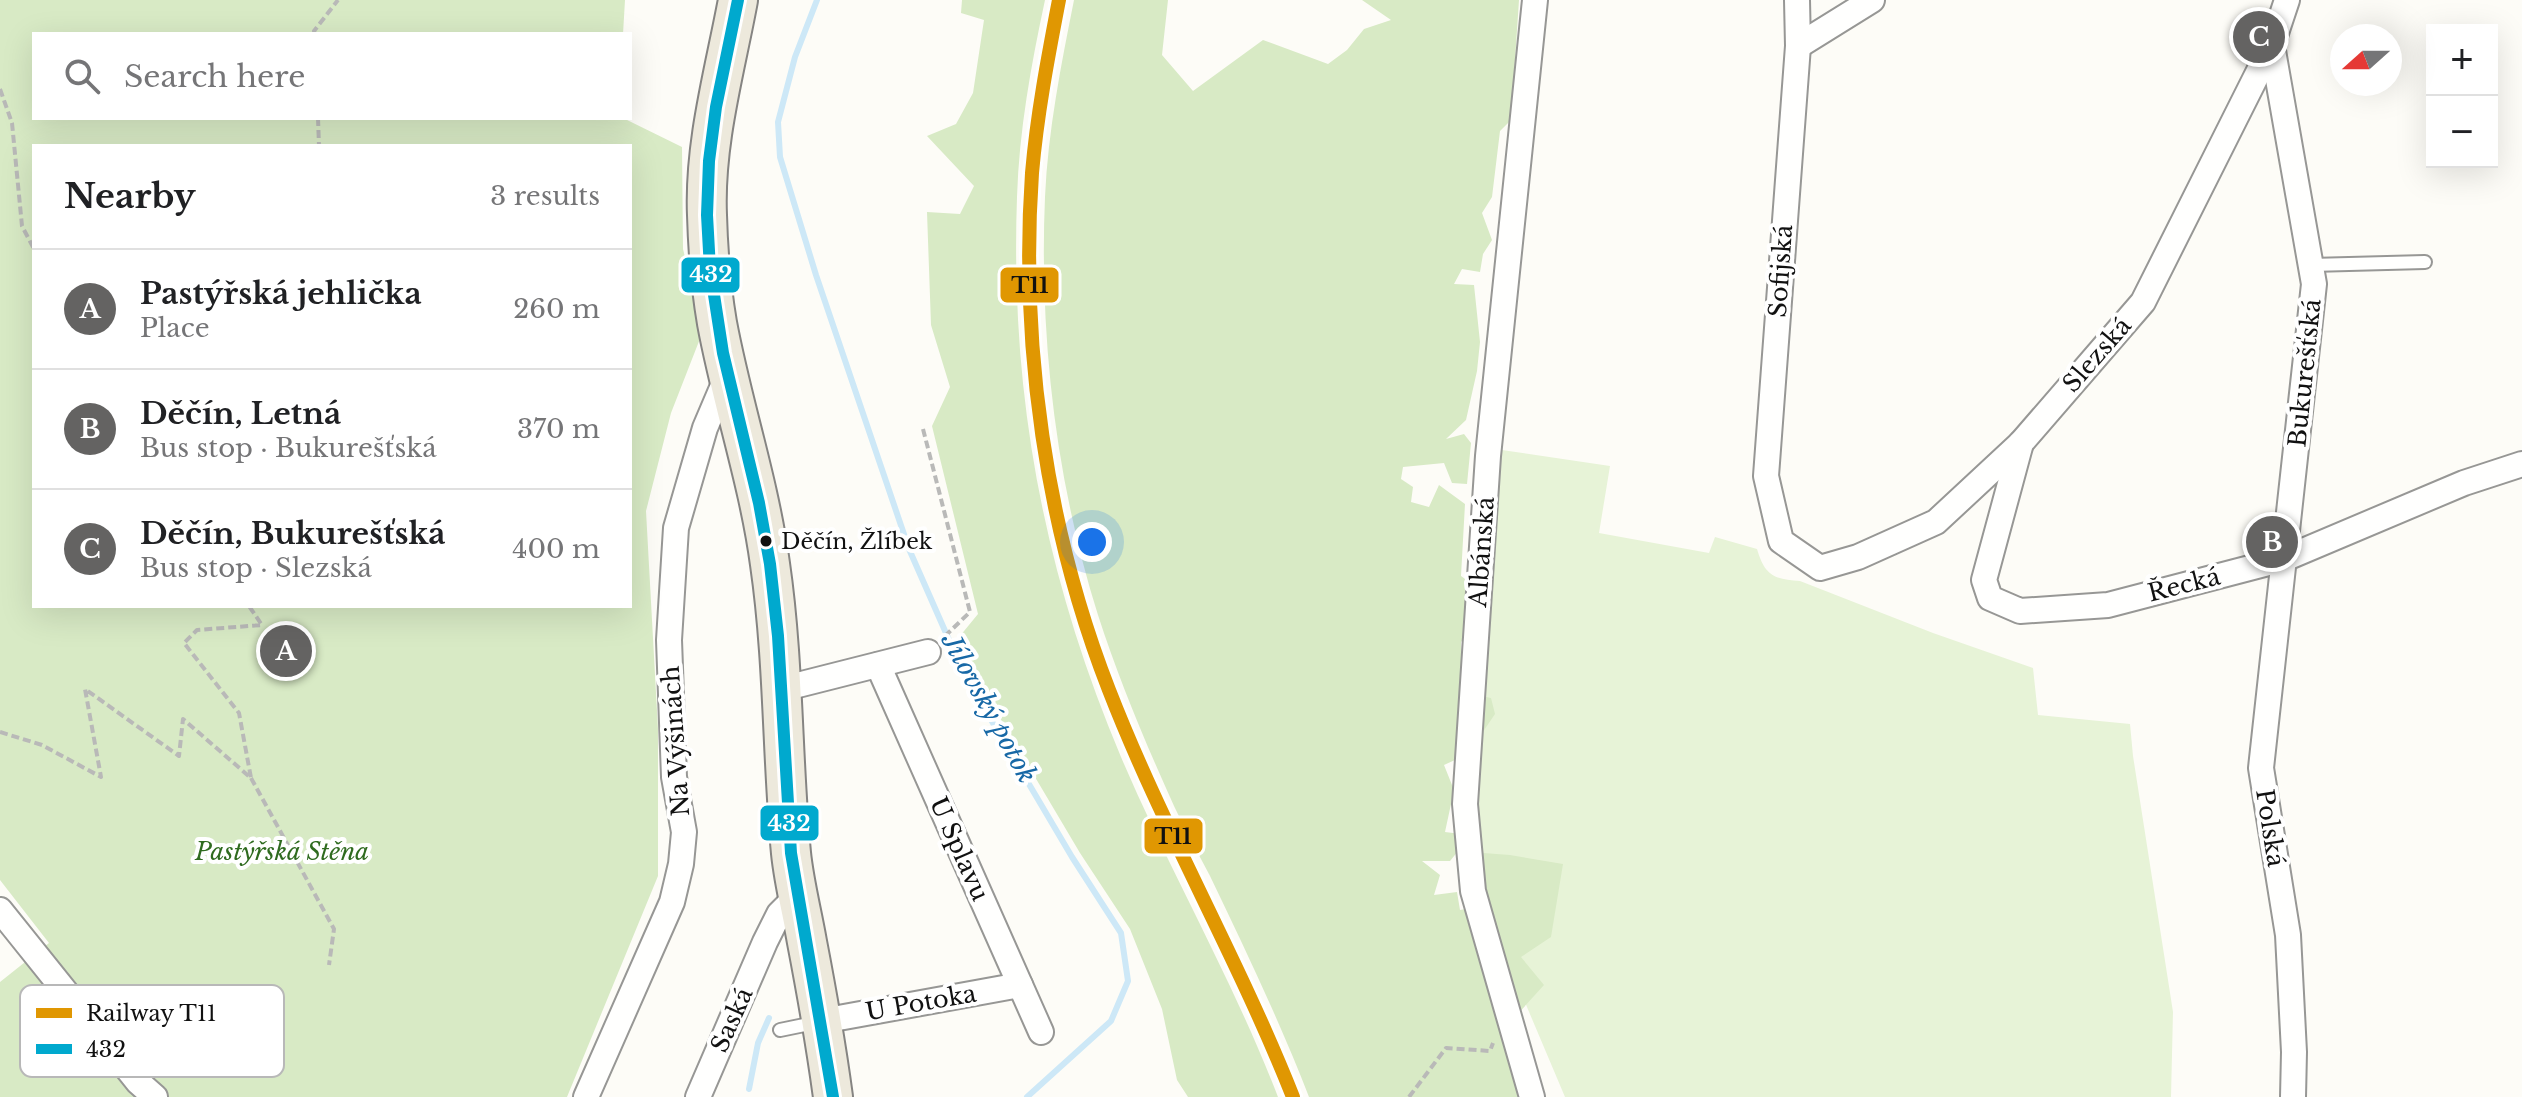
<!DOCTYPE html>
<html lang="en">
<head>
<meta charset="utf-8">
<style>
	:root { --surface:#fff; --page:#f6f6f6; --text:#202124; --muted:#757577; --line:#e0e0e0; --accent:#646362 }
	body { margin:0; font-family:"Libre Baskerville",serif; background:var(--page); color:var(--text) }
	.controls { position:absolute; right:24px; top:24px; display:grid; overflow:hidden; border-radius:0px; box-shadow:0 8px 32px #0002 }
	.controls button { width:72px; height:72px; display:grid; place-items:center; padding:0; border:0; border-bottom:2px solid var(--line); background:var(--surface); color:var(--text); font:40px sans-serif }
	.compass { position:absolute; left:2330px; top:24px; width:72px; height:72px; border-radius:50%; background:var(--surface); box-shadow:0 8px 32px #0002; rotate:249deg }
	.you { position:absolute; left:1092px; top:542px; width:28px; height:28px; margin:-20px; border:6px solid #fff; border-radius:50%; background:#1a73e8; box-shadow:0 0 0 12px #1a73e833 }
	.badge { display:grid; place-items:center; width:52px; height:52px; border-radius:50%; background:var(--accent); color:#fff; font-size:26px; font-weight:700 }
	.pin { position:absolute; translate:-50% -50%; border:4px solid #fff; box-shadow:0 2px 8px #0006 }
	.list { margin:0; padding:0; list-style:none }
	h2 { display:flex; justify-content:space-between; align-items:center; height:104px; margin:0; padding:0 32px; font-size:34px }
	h2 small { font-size:26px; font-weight:400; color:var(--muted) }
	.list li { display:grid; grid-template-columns:52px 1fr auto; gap:24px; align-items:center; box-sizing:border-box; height:120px; padding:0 32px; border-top:2px solid var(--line) }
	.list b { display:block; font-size:30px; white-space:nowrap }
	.list p { margin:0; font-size:26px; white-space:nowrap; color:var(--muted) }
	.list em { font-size:26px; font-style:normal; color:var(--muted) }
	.icon { flex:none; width:44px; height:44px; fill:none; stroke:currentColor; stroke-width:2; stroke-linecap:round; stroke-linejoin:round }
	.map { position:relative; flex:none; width:2522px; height:1097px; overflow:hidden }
	.search { position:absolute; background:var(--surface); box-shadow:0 8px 32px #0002; left:32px; top:32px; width:600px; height:88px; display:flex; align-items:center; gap:20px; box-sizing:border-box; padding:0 28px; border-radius:0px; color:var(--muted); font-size:30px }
	.panel { position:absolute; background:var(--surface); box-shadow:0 8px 32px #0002; left:32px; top:144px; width:600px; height:464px; border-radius:0px }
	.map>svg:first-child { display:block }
</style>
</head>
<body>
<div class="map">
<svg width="2522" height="1097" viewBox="0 0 2522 1097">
	<rect width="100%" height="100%" fill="#fdfcf7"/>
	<path fill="#e7f3d7" d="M1495 449 1610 466 1599 533 1709 553 1715 537 1757 549C1765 576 1774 579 1800 581L1933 633 2033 668 2038 715 2130 724 2133 756 2173 1012 2171 1097H1565L1494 929 1476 832 1475 710Z"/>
	<g fill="#d8eac5" fill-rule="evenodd">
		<path d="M0 0H625L623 34H34V118H623L682 147 683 249 703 331 671 413 646 511 658 729V876L567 1097H0V982L49 943 0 880ZM34 146H630V606H34Z"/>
		<path d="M962 0H1045C1031 65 1019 131 1017 197 1010 396 1044 574 1121 757 1170 872 1233 980 1278 1097H1188L1177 1080 1162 1009 1130 929 1080 853 955 642 978 614 932 426 950 387 931 325 927 212 960 214 974 186 927 136 956 124 973 93 984 20 961 13Z"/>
		<path d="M1074 0H1168L1162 55 1193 91 1263 40 1328 64 1347 50 1364 29 1391 20 1362 0H1519L1511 120 1500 131 1492 197 1482 213 1492 240 1483 254 1480 272 1462 269 1454 284 1474 285 1480 342 1477 371 1466 420 1446 439 1464 434 1471 443 1467 484 1452 483 1444 463 1403 467 1401 479 1413 487 1411 502 1429 507 1439 485 1465 504 1461 576 1479 589 1477 624 1461 642 1462 692 1491 698 1495 714 1468 754 1444 765 1454 790 1445 832 1461 834 1463 845 1450 861H1422L1440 875 1434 895 1457 892 1460 910 1472 908 1470 852 1510 855 1563 864 1551 937 1521 957 1544 985 1506 1027 1526 1097H1309C1280 1022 1245 949 1210 876 1198 853 1185 830 1174 806 1146 744 1119 680 1098 615 1056 482 1039 337 1045 197 1048 131 1061 65 1074 0Z"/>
	</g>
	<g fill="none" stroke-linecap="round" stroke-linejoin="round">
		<g stroke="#cde8f7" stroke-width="6">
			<polyline points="817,0 795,57 778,122 780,157 816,275 909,549 964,674 1072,857 1121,933 1128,981 1111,1021 1027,1097"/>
			<polyline points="749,1089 758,1043 769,1018"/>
		</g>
		<g stroke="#979795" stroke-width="16">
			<g id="lane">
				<polyline points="2311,265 2425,262"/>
				<polyline points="780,1030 819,1022"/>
			</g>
		</g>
		<g stroke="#979795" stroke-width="28">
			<g id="street">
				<polyline points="1797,0 1798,46 1766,476 1781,541 1820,568 1858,557 1936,522 2021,443 2143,302 2272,45 2287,0"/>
				<polyline points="2272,45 2314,284 2261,768 2288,935 2294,1052 2293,1097"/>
				<polyline points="1798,46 1872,0"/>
				<polyline points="2021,443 1984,580 1990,598 2020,611 2108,605 2284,559 2464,483 2522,464"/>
				<polyline points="878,665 1041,1032"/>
				<polyline points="782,689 928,652"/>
				<polyline points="0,910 138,1082 155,1097"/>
				<polyline points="822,1021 1020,985"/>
				<polyline points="586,1097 672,902 681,864 684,832 674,777 669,640 676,528 705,428 728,374"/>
				<polyline points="698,1097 765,942 779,914 798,895"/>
				<polyline points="1532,1097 1473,891 1465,804 1488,456 1535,0"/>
			</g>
		</g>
		<g stroke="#858482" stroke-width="42">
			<path id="primary" d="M738 0C725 70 704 143 707 215 708 250 711 288 717 323 732 404 759 482 770 564 784 660 782 757 791 853 794 883 802 913 807 942 817 994 826 1045 833 1097"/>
		</g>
		<g stroke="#b9b9b8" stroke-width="4" stroke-dasharray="8 4" stroke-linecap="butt">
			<polyline points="315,34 314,31 338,0"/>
			<polyline points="0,89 12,123 22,226 34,249"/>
			<polyline points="318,118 319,146"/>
			<polyline points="923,429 970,612 944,637"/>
			<polyline points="0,732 42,745 101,777 85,689 179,756 183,719 251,778 239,713 184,643 197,630 262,625 249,606"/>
			<polyline points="251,778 334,929 329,965"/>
			<polyline points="1409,1097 1446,1048 1490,1051 1493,1043"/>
		</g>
		<use href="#lane" stroke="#fffffe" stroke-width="12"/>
		<use href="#street" stroke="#fffffe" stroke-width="24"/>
		<use href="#primary" stroke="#ede9dc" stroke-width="38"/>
		<g stroke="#fff" stroke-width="18">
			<polyline id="bus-1" points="738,0 716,107 709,161 707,215 710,269 723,353 759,503 770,564 778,636 791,853 833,1097"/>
		</g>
		<use href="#bus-1" stroke="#00a9ce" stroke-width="12"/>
		<g stroke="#fff" stroke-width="20">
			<path id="rail-1" d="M1059 0C1048 57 1037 115 1032 173 1020 345 1046 529 1109 690 1163 829 1238 958 1293 1097"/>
		</g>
		<use href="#rail-1" stroke="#e09702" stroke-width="14"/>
	</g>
	<circle fill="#111" stroke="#fff" stroke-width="3" cx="766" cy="541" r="7"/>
	<g text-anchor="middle" stroke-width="8" stroke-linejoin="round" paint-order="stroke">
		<g font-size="22" fill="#111" stroke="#fff" text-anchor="start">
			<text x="781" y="549">Děčín, Žlíbek</text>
		</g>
		<g font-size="24" fill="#111" stroke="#fff">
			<text transform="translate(1781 271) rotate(-86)" y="8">Sofijská</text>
			<text transform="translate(2097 355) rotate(-49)" y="8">Slezská</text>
			<text transform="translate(2305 373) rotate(-84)" y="8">Bukurešťská</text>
			<text transform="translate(1482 552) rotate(-86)" y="8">Albánská</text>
			<text transform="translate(2184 585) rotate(-14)" y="8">Řecká</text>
			<text transform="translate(676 741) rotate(-94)" y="8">Na Výšinách</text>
			<text transform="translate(2270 828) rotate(81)" y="8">Polská</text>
			<text transform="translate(959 849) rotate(66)" y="8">U Splavu</text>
			<text transform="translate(921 1003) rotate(-10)" y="8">U Potoka</text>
			<text transform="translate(732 1020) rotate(-66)" y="8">Saská</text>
		</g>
		<g font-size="24" font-style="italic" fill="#2f6b1f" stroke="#fff">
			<text x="282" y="860">Pastýřská Stěna</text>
		</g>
		<g font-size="26" font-style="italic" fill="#1768a6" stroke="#fff">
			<text transform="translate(989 708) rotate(61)" y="9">Jílovský potok</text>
		</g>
	</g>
	<rect x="20" y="985" width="264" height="92" rx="12" fill="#fff" stroke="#b8b8b8" stroke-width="2"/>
	<rect x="36" y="1008" width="36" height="10" fill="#e09702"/>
	<rect x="36" y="1044" width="36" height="10" fill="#00a9ce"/>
	<g font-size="22" fill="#111">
		<text x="86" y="1021">Railway T11</text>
		<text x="86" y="1057">432</text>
	</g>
	<g stroke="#fff" stroke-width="3">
		<rect x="680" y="256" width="61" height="38" rx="8" fill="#00a9ce"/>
		<rect x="999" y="266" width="61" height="38" rx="8" fill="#e09702"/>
		<rect x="759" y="804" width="61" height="38" rx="8" fill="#00a9ce"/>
		<rect x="1143" y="817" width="61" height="38" rx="8" fill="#e09702"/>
	</g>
	<g font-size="22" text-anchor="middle" font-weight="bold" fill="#fff">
		<text x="711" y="282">432</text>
		<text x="789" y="831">432</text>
	</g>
	<g font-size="22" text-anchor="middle" font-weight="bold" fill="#111">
		<text x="1030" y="293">T11</text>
		<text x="1173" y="844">T11</text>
	</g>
</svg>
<div class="controls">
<button>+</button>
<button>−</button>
</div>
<svg class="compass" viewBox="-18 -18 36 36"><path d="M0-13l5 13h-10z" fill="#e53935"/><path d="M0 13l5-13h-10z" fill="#757577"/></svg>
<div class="you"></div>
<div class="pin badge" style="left:286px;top:651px">A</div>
<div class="pin badge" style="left:2272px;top:542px">B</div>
<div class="pin badge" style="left:2259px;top:37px">C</div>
<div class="search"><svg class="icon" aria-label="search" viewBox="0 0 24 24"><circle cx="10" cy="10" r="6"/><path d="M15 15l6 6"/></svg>Search here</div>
<section class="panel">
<h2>Nearby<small>3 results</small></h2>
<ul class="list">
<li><span class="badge">A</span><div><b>Pastýřská jehlička</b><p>Place</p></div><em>260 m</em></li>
<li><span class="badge">B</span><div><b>Děčín, Letná</b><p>Bus stop · Bukurešťská</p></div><em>370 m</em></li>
<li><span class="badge">C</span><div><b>Děčín, Bukurešťská</b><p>Bus stop · Slezská</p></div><em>400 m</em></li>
</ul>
</section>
</div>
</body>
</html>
